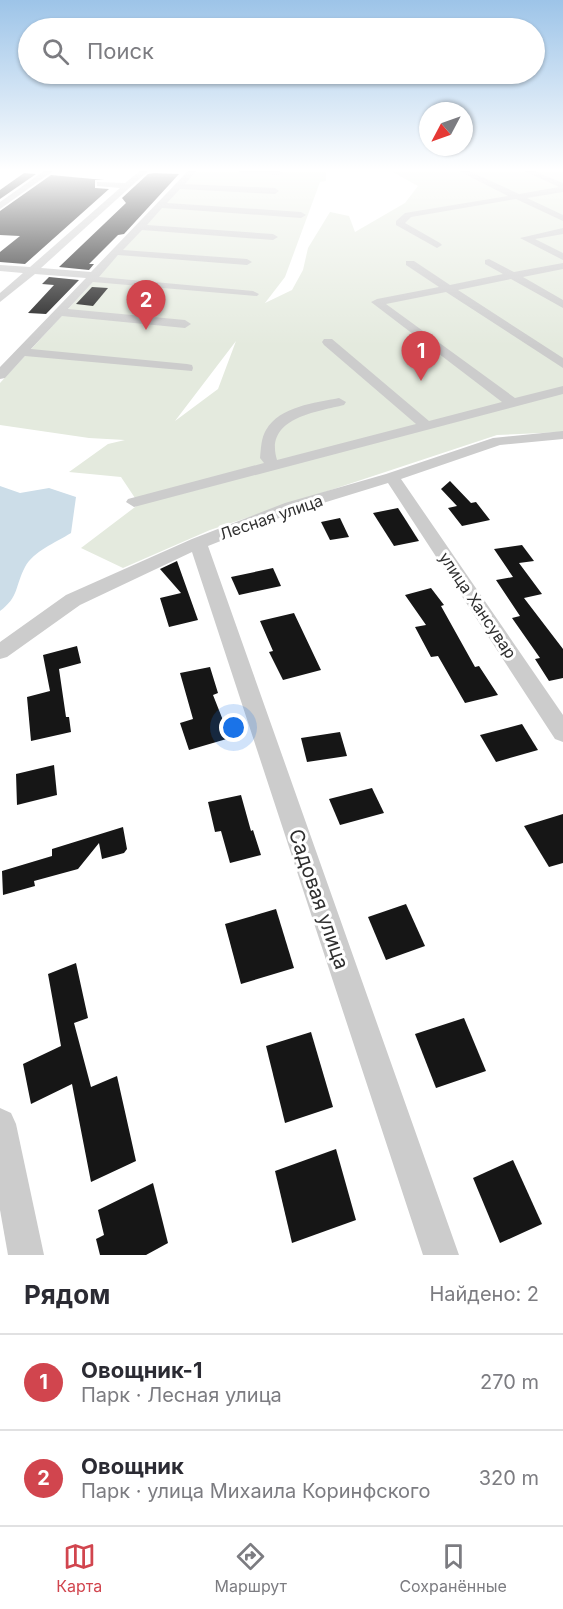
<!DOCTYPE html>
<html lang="ru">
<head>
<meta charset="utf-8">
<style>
	:root { --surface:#fff; --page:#f7f7f7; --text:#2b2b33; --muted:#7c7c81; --line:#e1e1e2; --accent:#d1454e }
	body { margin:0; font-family:Inter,sans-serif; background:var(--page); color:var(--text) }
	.compass { position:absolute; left:419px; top:102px; width:54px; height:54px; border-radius:50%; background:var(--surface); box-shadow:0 2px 4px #0004; rotate:229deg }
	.you { position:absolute; left:234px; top:728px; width:21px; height:21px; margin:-15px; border:4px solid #fff; border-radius:50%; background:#1a73e8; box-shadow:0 0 0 9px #1a73e833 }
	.badge { display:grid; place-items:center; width:39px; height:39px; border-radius:50%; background:var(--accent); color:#fff; font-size:20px; font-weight:700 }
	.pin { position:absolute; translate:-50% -50px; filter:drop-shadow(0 2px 3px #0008) }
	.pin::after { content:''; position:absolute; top:32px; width:21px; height:18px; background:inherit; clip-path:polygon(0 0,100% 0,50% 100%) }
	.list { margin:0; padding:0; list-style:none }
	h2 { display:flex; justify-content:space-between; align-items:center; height:78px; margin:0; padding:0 24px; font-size:26px }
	h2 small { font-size:20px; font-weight:400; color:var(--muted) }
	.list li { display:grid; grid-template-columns:39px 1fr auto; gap:18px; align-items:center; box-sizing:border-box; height:96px; padding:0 24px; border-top:2px solid var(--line) }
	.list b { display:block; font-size:22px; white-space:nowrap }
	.list p { margin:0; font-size:20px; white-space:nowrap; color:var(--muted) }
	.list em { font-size:20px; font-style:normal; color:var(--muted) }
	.icon { flex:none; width:33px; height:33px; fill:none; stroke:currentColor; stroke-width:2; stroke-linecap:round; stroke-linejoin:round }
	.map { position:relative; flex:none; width:563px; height:1255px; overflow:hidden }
	.search { position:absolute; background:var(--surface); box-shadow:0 2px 4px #0004; left:18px; right:18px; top:18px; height:66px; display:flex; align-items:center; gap:15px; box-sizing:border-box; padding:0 21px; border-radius:33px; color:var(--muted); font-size:22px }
	.sheet { height:270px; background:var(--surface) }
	nav { display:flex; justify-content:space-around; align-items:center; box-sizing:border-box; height:84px; border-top:2px solid var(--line); background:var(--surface); font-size:16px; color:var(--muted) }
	nav a { display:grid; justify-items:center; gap:3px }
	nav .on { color:var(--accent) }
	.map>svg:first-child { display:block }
</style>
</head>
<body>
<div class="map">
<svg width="563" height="1255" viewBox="0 0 563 1255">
	<rect width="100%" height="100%" fill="#fff"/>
	<path fill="#e4eade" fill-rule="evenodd" d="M195 171 326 172V181L320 182 285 277 265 303 292 290 303 270 308 248 330 212 349 216 355 232 405 203 418 186 391 171H563V432L497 435 210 530 123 568 81 548 139 504 121 477 69 472 108 444 125 440 89 438 0 425V383ZM236 341 218 389 175 421Z"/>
	<path fill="#ccdde8" d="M0 486 20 493 49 488 76 497 71 533C55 543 34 551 25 567 15 586 19 597 0 611Z"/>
	<g fill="#161616">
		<polygon points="24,173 36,174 0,199 0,190"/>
		<polygon points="154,173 179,174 124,234 118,235 89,264 94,264 89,270 59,267 126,203 122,198 148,174"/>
		<polygon points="51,175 104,180 95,180 95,188 109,189 25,264 0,262 0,252 20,236 0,235 0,211"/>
		<polygon points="49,277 79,280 46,314 28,313 54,285 42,284"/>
		<polygon points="92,287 108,288 93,306 76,304"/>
		<polygon points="450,481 471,503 476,502 490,520 462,526 448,508 457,506 441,489"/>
		<polygon points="398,508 407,522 419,541 394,546 373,513"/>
		<polygon points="340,518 349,537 330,540 321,522"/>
		<polygon points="522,545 534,561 519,563 542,594 524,598 563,649 563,678 549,681 535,659 540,658 512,618 520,616 496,580 513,577 494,549"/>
		<polygon points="177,561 198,620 169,627 160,598 181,593 160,569"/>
		<polygon points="273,568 281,586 239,595 231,577"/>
		<polygon points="431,588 444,605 441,606 475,667 479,666 498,695 465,703 438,656 431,657 415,627 426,625 405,595"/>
		<polygon points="294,613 321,670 283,680 269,652 273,651 260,621"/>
		<polygon points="77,646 81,663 59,669 66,717 69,717 71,732 31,741 27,697 50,691 43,655"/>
		<polygon points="210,667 218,693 213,695 230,738 189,750 180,723 193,719 180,673"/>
		<polygon points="522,724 538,750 496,762 480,735"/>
		<polygon points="340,732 347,756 307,762 301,738"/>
		<polygon points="54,765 57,795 17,805 16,774"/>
		<polygon points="372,788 384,813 340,825 329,799"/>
		<polygon points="241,795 251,831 253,830 261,855 230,863 221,831 215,832 208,802"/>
		<polygon points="563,814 563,863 549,867 524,826"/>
		<polygon points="123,827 127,849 124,853 102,859 99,843 78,869 34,881 35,886 3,895 2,871 52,856 52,849"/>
		<polygon points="406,904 425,946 386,960 368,917"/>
		<polygon points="276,909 294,968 241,984 225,924"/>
		<polygon points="76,963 88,1018 74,1023 91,1087 117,1076 136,1161 91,1182 72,1084 31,1104 23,1064 61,1046 48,974"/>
		<polygon points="464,1018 486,1071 436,1088 415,1034"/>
		<polygon points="311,1032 333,1107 285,1123 266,1046"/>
		<polygon points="336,1149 356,1220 292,1243 275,1171"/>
		<polygon points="513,1160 542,1224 500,1243 473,1178"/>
		<polygon points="153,1183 168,1243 146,1255 100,1255 96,1239 104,1235 98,1210"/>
	</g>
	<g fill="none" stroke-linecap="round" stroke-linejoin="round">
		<g fill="#ccc" fill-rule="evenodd">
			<polygon points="44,171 53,171 0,209 0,202"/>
			<polygon points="140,171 148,171 41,268 91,272 188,171 196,171 185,184 275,188 279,191 275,194 180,189 167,203 301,212 306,215 301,218 162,208 147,225 273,234 278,237 273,240 142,230 123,250 247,259 252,262 247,265 118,255 99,277 253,291 259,294 257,296 93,282 68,309 185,320 191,324 185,328 62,316 31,349 187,364 192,365 193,368 192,371 25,356 5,378 0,379 0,367 86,278 35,274 0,302 0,293 23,273 0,271 0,265 30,267 120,188 97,186 97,182 125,183"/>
			<polygon points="237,171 279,171 283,173 279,175 241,173"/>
			<polygon points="459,171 469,171 519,194 559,187 524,171 534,171 563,183 563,192 527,198 563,215 563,221 516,199 411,217 405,223 440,243 442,245 437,248 396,225 396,221 405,213 508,196"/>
			<polygon points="563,228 563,234 535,239 563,253 563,260 520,238"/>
			<path d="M489 259 514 272 563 263V269L523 277 563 300V308L511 279 458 290 563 358V368L446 292 386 304 515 398 563 386V394L134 507 126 502 128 499 264 463 260 458C261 449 261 438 266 430 280 406 315 403 339 398L346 402 344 405C316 412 264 418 277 460L416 424 324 345 322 342 324 339H332L429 421 502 402 371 302 377 299 439 287 406 265V261H414L450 285 503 274 485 264V260Z"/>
			<polygon points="563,431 563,439 500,445 401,479 563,715 563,742 555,739 388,483 297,511 208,546 459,1255 423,1255 192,552 80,605 7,657 0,659 0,642 66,595 192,539 285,503 386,474 493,438"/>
			<polygon points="0,1108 11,1113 16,1124 44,1255 8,1255 0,1210"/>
		</g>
	</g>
	<linearGradient id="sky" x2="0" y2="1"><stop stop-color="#9dc4e8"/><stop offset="0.49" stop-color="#fff"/><stop offset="1" stop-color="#fff" stop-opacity="0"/></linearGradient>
	<rect width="563" height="346" fill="url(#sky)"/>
	<g text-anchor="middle" stroke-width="6" stroke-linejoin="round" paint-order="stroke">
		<g font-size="16" fill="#2f2f2f" stroke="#fff">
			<text transform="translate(271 517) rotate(-19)" y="6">Лесная улица</text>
			<text transform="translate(478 605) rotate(56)" y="6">улица Хансувар</text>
		</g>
		<g font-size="20" fill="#2f2f2f" stroke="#fff">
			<text transform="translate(319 899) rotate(71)" y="7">Садовая улица</text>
		</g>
	</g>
</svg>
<svg class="compass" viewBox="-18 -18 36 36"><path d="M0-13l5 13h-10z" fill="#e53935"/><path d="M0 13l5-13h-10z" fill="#7c7c81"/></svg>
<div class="you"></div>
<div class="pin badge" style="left:421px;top:381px">1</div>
<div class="pin badge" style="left:146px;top:330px">2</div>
<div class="search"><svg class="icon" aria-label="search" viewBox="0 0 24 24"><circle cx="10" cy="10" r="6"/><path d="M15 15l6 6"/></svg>Поиск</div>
</div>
<section class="sheet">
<h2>Рядом<small>Найдено: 2</small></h2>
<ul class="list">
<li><span class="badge">1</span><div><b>Овощник-1</b><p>Парк · Лесная улица</p></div><em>270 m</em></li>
<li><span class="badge">2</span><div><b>Овощник</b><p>Парк · улица Михаила Коринфского</p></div><em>320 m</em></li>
</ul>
</section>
<nav>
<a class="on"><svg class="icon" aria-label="map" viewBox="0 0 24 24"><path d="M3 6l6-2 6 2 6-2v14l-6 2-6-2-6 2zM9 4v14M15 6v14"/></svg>Карта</a>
<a><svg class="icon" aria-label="directions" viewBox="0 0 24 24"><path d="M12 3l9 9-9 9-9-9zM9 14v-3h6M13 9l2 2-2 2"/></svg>Маршрут</a>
<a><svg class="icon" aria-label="saved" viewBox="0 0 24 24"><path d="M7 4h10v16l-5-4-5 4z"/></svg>Сохранённые</a>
</nav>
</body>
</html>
